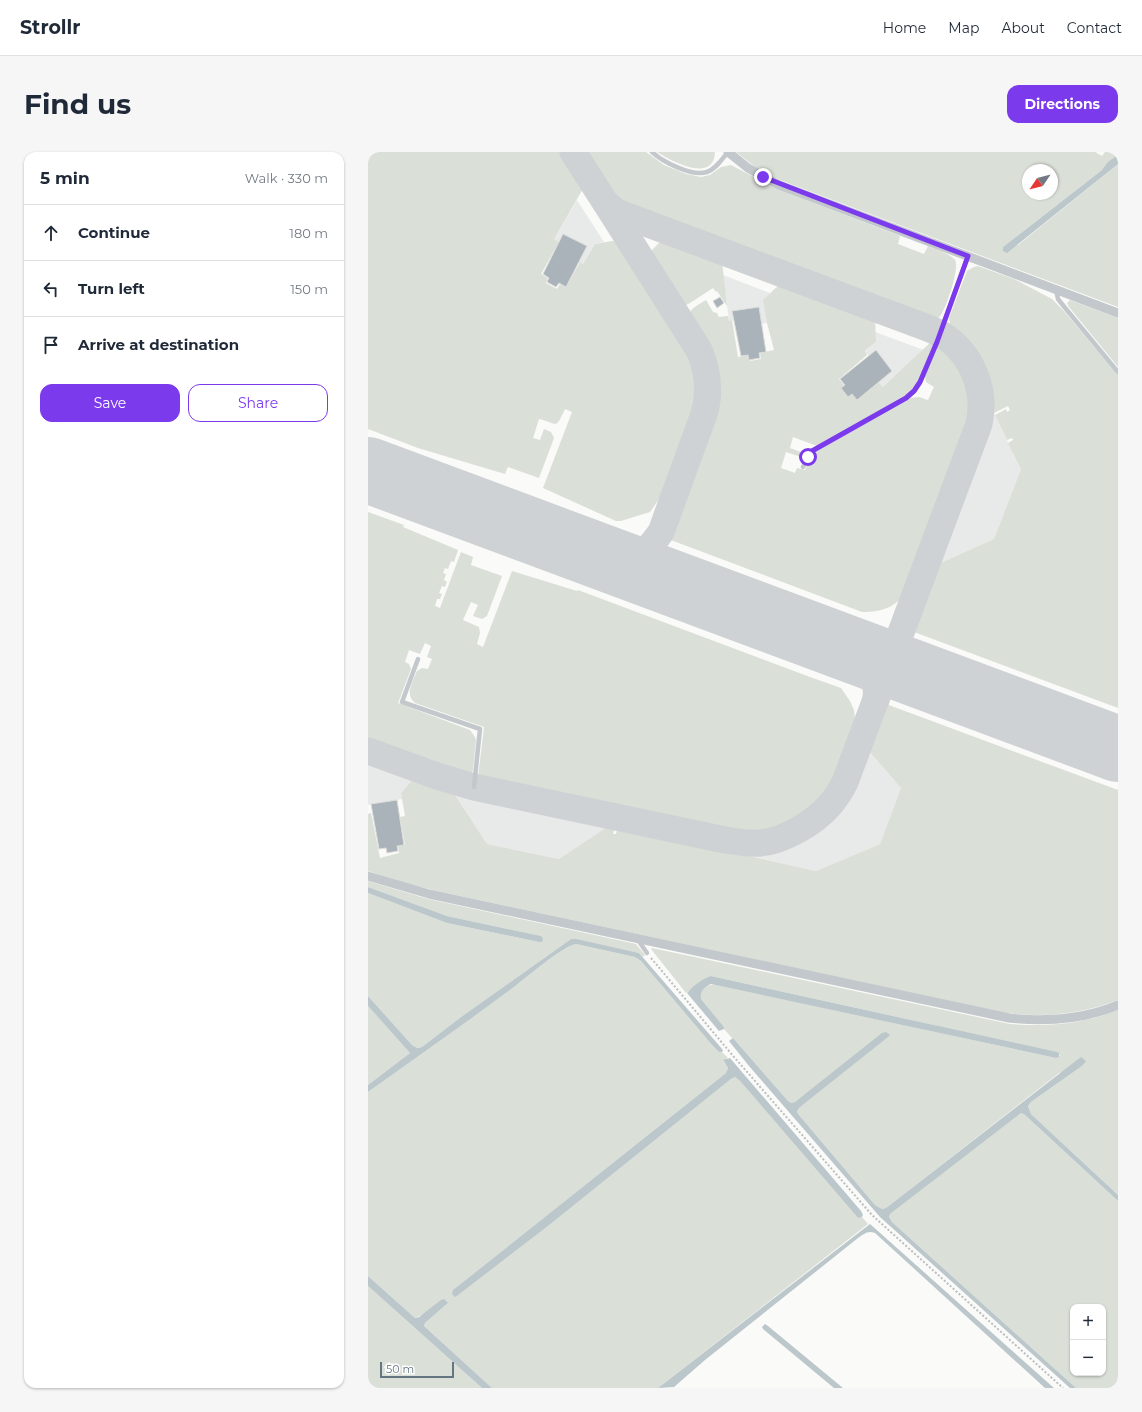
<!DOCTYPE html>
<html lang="en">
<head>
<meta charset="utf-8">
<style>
	:root { --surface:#fff; --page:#f6f6f7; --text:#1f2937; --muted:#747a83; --line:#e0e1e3; --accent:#7c3aed }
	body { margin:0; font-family:Montserrat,sans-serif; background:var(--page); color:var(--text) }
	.controls { position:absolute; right:12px; bottom:12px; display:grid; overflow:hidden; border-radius:8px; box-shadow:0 1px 3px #0004 }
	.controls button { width:36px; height:36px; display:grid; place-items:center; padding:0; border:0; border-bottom:1px solid var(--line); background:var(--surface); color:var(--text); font:20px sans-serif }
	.compass { position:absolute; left:654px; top:12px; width:36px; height:36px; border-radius:50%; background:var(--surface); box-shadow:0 1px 3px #0004; rotate:235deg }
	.scale { position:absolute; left:12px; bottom:10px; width:74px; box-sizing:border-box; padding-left:4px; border:2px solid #657683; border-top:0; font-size:11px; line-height:14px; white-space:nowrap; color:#657683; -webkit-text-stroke:3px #fff; paint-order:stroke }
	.stop { position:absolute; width:12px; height:12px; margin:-9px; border:3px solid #7c3aed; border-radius:50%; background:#fff }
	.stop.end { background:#7c3aed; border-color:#fff; box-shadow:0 1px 4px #0008 }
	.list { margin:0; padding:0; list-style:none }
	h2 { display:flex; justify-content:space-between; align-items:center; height:52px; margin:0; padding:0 16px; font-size:17px }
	h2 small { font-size:13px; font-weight:400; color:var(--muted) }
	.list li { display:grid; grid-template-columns:26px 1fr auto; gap:12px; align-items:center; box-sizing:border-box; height:56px; padding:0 16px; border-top:1px solid var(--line) }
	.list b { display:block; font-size:15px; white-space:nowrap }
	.list em { font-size:13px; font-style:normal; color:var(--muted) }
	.actions { display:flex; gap:8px; padding:12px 16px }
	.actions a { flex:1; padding:9px 0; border:1px solid var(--accent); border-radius:12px; text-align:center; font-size:14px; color:var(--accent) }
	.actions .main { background:var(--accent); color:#fff }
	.icon { flex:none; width:22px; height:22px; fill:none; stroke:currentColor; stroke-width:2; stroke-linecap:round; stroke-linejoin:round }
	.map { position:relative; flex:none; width:750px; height:1236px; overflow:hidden; border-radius:12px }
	header { display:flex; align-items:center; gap:24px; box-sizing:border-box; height:56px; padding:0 20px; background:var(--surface); border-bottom:1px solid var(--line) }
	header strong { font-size:19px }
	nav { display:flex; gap:22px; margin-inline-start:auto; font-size:14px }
	.intro { display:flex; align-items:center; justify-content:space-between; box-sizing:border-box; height:96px; padding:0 24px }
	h1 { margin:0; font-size:28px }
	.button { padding:10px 18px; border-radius:12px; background:var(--accent); color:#fff; font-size:14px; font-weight:700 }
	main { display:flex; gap:24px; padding:0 24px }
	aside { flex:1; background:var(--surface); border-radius:12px; box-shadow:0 1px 3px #0004 }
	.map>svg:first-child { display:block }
</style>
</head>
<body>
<header>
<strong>Strollr</strong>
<nav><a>Home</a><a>Map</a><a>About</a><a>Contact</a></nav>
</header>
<div class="intro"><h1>Find us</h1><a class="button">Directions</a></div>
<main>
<aside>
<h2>5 min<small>Walk · 330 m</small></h2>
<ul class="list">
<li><svg class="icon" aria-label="ahead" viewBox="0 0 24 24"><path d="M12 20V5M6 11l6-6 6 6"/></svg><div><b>Continue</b></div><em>180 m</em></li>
<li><svg class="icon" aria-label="left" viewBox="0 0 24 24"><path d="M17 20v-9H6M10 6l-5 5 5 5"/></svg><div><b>Turn left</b></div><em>150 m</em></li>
<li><svg class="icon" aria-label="arrive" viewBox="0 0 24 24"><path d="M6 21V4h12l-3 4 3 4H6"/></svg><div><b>Arrive at destination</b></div></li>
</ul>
<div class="actions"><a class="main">Save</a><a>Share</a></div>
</aside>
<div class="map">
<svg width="750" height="1236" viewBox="0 0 750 1236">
	<rect width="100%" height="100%" fill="#fafaf8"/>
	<g fill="#e8e9e9">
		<polygon points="209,48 236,90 227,92 215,112 210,110 191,90 186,87"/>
		<polygon points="355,123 402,141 396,148 399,171 394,172 390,155 365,159 366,168 361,169"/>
		<polygon points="507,180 556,198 515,235 510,230 524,218 508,199 501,204 497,200 508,190"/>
		<polygon points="623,255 653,317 626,387 568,413"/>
		<polygon points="500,598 533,636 512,692 448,719 375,702 399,699 418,694 439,684 456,673 470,660 480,647"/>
		<polygon points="0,608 46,626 33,641 34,647 0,653"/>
		<polygon points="85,639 101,643 242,673 191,707 119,692"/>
	</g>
	<g fill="#dadfd7" fill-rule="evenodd">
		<path d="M0 0H194L216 35 186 87 191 90 173 122 180 126 178 131 189 137 192 132 198 135 212 110 215 112 227 92 250 88 316 190 324 204 329 217 332 238 328 258 296 340 282 360 253 369H248L175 336 204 260 197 257C187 278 191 272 171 267L165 286 172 288 176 277 183 280 186 286 171 326 140 315 137 322 50 296 0 277Z"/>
		<path d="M216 0H278L296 13 318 22 333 25 342 23 353 15 363 13 409 37 532 84 530 92 556 102 560 94C566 97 583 102 587 108 592 115 578 157 572 164 570 167 568 167 564 167L252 51 245 44Z"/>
		<path d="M289 0H347C346 32 303 9 289 0Z"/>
		<path d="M368 0H727L734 4 737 0H750V3L734 18 635 95 650 93 750 12V155L412 28 390 17ZM660 18H684V42H660Z"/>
		<polygon points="299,89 354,109 359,154 349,139 348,140 345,136 322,151 318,153 313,152 284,106 284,98 292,90"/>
		<path d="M610 114 646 127 684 147 695 158 750 223V556L546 480V473L568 413 626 387 653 317 640 291 645 288 644 286 639 288 627 263 638 257 639 260 642 258 640 254 626 261C621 251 622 240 619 230 613 208 599 191 583 174L582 172 581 166 599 119 606 115Z"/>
		<path d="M413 131 507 166 508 190 497 199 499 203 471 227 476 233 473 236 480 245 484 242 489 248 510 230 515 235 565 188 567 189 550 229 541 241 449 294 425 285 422 296 438 302 436 306 418 300 413 316 427 321 429 316 437 318 442 306 446 301 542 246 551 245 560 248 566 235 558 230 557 224 571 192C597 213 607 235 602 268L539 438C528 456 514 460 494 460L300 387 346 263 350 239 347 213 341 196 321 163C322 156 332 152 338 148L345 160 349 161 351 165 360 164 361 169 364 168 370 205 381 203 382 209 393 207 392 201 406 198 399 171 395 148Z"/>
		<polygon points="702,148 750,166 750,215 701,155 699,151"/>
		<path d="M0 360 36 373 35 375 90 398 86 410 83 409 80 417 77 416 75 421 78 422 76 428 79 430 77 435 74 434 71 441 74 442 72 447H69L67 454 72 456 93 400 105 405 103 413 134 424 119 464 114 467 105 464 110 453 103 450 95 468 111 475 112 481 109 492 115 495 144 419 209 439 210 438 442 525 473 536 482 549 486 558 488 575 462 637 452 650 437 663 426 669 399 678 380 680 347 676 232 653 110 625 116 575 47 551C36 542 45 529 49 519L54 516 60 517 64 507 59 505 63 494 57 491 52 502 41 498 37 510 41 512 43 517 30 551 102 578 107 585 108 588 105 618 103 623 79 617 51 608 0 589Z"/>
		<path d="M518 552 750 638V848C711 863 672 866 631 860L74 740 44 733 0 719V662L3 661 12 706 31 701 30 694 37 693 32 665 37 664 33 641 46 626 84 638 119 692 191 707 242 673 247 674 245 682H248L250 674 448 719 512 692 533 636 500 598Z"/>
		<polygon points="0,729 60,747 268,792 277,803 275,805 271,801 203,787 93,865 54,895 49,896 44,893 0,844 0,741 79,771 171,790 174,790 172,784 79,764 0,735"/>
		<path d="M208 792 267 805 273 809 344 893 351 900H354L360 906 355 909 360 916 358 921 85 1138 185 1070 363 927 367 925 372 929 490 1066 494 1065 500 1072 290 1236H124L56 1174 57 1171 80 1151 47 1166 0 1124V940C49 905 98 871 146 835 159 825 195 794 208 792Z"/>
		<path d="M284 796 642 872C679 875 716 872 750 858V1043L663 962 660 954 663 950 714 914 691 921 518 1056 514 1057 507 1053 431 963 429 960 431 956 522 883 427 950 423 951 420 949 365 886H364L356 877V875L333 847C331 837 339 832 349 833L688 906 691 905 692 903 539 867 343 824 327 834 318 841 283 797Z"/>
		<polygon points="0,854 42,901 0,933"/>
		<path d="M651 961H653L657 963 750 1049V1236H708L524 1070 521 1065 522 1062ZM705 1155H735V1221H705Z"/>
		<polygon points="0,1134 114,1236 0,1236"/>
	</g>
	<g fill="#bbc7cb">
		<polygon points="750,3 750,12 639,101 635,99 635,95 734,18 740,10"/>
		<polygon points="0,735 79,764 173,784 175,787 174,790 171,790 79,771 0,741"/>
		<path d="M203 787H208L271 801 355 898 354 900H351L344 893 273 809 267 805 208 792C195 794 159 825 146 835 98 871 49 905 0 940V933L42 901 0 854V844L44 893 49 896 54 895 93 865Z"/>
		<path d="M343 824 689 900 691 901V905L688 906 343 832C336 835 332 839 333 847L356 875V877L351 879 319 841C325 834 334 827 343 824Z"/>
		<polygon points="518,880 522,883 520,885 431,956 429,960 431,963 507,1053 514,1057 518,1056 709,908 713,905 718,909 714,914 663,950 660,954 663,962 750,1043 750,1049 657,963 653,961 522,1062 521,1065 524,1070 708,1236 702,1236 512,1065 381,914 361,889 365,886 420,949 423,951 427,950 514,881"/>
		<polygon points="362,906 493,1059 495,1063 494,1065 490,1066 372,929 367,925 363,927 185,1070 90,1143 87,1145 84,1142 85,1138 358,921 360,916 355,908"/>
		<path d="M502 1072 686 1236H677L507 1081C500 1078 496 1082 490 1086L337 1208 306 1235 290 1236Z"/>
		<polygon points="0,1124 47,1166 51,1165 73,1148 76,1147 80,1151 57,1171 56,1174 124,1236 114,1236 0,1134"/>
		<polygon points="397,1172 400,1174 475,1236 466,1236 395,1177 394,1175"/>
	</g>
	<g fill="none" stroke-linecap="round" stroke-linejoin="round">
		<g stroke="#ced2d4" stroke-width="27">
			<path d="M232 405C239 406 248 408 255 408 273 407 284 393 293 380L336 262C343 239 340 219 331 198L239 53"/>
			<path d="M483 498C503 511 510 524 508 548"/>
			<path d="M0 599 69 624 106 635 357 688C369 690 380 692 392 691 416 689 446 671 462 653 468 646 473 638 477 630L611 272C618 240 606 206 579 186 572 181 565 178 557 175L248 60 237 50 205 0"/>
		</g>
		<polyline stroke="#ced2d4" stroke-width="66" points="0,318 750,597"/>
	</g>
	<g fill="#aab3b9" stroke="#dcdcda">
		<polygon points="195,82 219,94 198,135 191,131 188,135 179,130 181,126 175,122"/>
		<polygon points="352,145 356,151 349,156 345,149"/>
		<polygon points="391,155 398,200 391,201 392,206 381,208 380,203 373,204 364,159"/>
		<polygon points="508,198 524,219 489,248 484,242 480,245 473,236 477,233 472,227"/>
		<polygon points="29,648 36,693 29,694 30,699 19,701 18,696 11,697 3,652"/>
	</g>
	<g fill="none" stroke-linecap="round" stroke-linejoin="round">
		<polyline stroke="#bbbfc2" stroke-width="2" stroke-dasharray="2 2" stroke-linecap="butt" points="283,806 366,905 504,1063 695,1236"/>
		<g stroke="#c3c8cc" stroke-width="4.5">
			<path d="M284 0C295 10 324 25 339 20 348 17 354 7 360 0"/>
			<polyline points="688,138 690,147 698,157 750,220"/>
			<polyline points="435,315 440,305 444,299 538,246 546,239 552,230 569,190 600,104"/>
			<polyline points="50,507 34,550 112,577 106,635"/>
			<polyline points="270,788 279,801"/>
		</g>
		<g stroke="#c3c8cc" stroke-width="9">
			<polyline points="360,0 380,16 411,33 750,161"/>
			<path d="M0 724 61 742 641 866C679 870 715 868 750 853"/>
		</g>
	</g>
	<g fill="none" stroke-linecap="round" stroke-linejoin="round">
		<polyline stroke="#7c3aed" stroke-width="5" points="395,25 600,104 569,190 552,230 546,239 538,246 444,299 440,305"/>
	</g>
</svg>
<div class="controls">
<button>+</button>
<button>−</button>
</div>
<svg class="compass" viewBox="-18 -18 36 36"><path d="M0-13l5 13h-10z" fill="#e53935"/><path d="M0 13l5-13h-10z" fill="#747a83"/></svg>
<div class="scale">50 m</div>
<div class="stop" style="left:440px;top:305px"></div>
<div class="stop end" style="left:395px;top:25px"></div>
</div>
</main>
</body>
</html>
